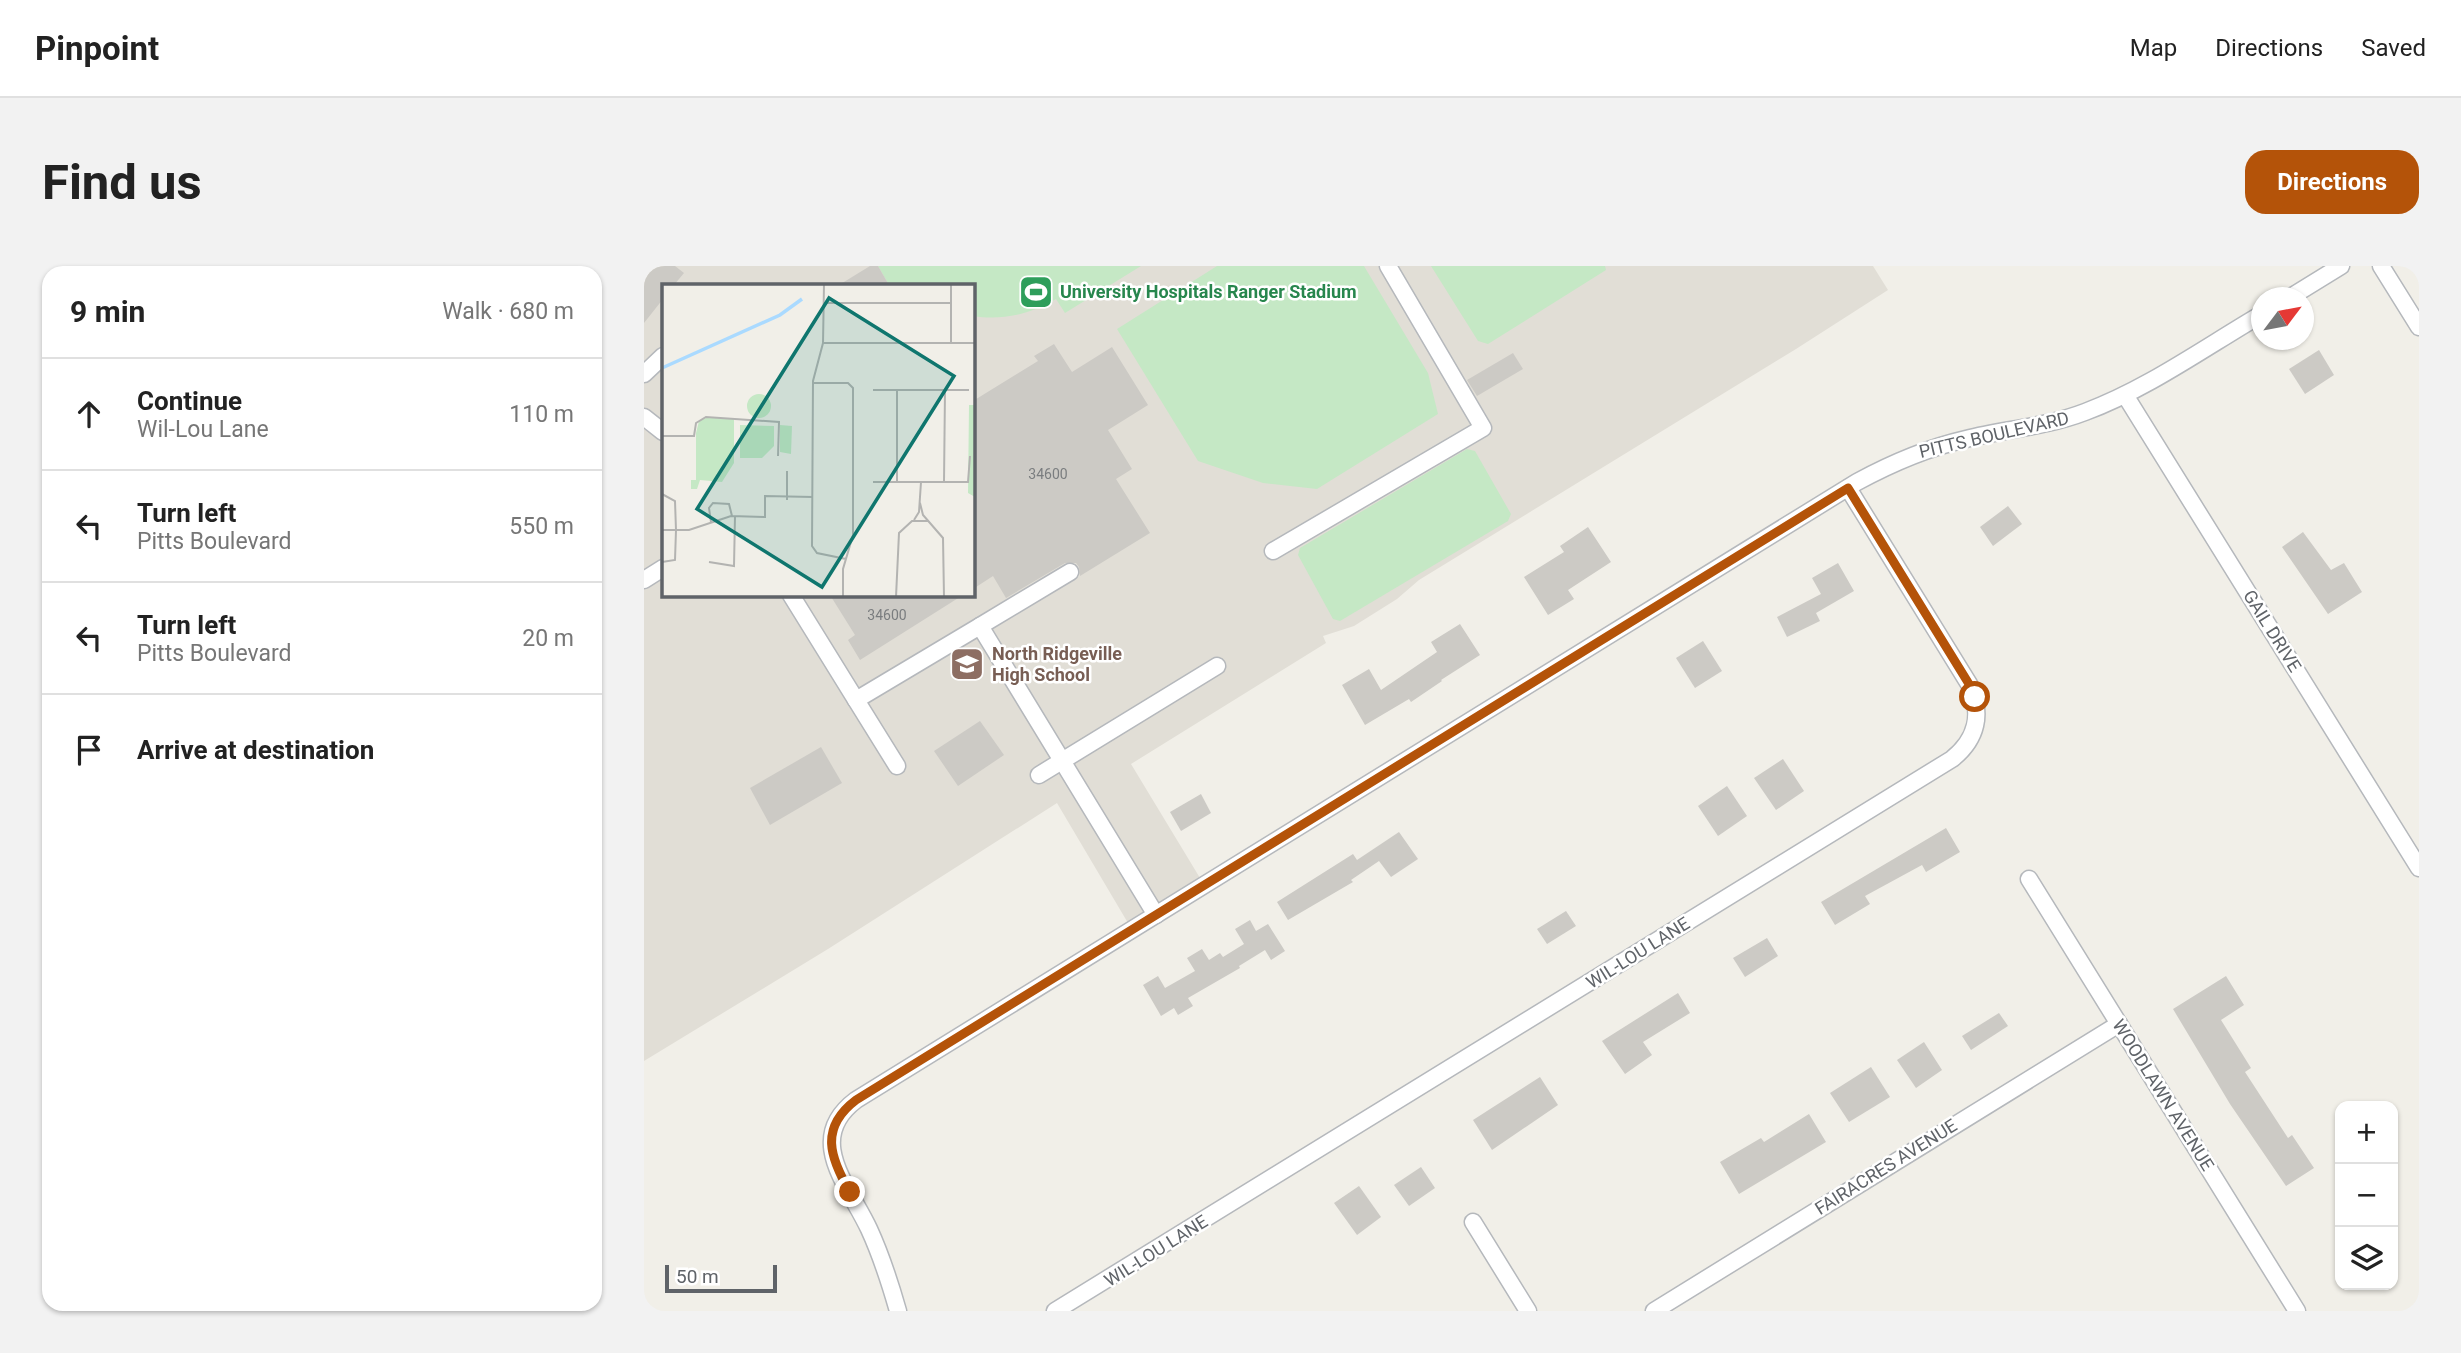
<!DOCTYPE html>
<html lang="en">
<head>
<meta charset="utf-8">
<style>
	:root { --surface:#fff; --page:#f2f2f2; --text:#222; --muted:#767676; --line:#e0e0e0; --accent:#b45309 }
	body { margin:0; font-family:Roboto,sans-serif; background:var(--page); color:var(--text) }
	.controls { position:absolute; right:21px; bottom:21px; display:grid; overflow:hidden; border-radius:14px; box-shadow:0 2px 5px #0004 }
	.controls button { width:63px; height:63px; display:grid; place-items:center; padding:0; border:0; border-bottom:2px solid var(--line); background:var(--surface); color:var(--text); font:35px sans-serif }
	.compass { position:absolute; left:1607px; top:21px; width:63px; height:63px; border-radius:50%; background:var(--surface); box-shadow:0 2px 5px #0004; rotate:58deg }
	.scale { position:absolute; left:21px; bottom:18px; width:112px; box-sizing:border-box; padding-left:7px; border:4px solid #5f6368; border-top:0; font-size:19px; line-height:24px; white-space:nowrap; color:#5f6368; -webkit-text-stroke:5px #fff; paint-order:stroke }
	.stop { position:absolute; width:21px; height:21px; margin:-16px; border:5px solid #b45309; border-radius:50%; background:#fff }
	.stop.end { background:#b45309; border-color:#fff; box-shadow:0 2px 7px #0008 }
	.list { margin:0; padding:0; list-style:none }
	h2 { display:flex; justify-content:space-between; align-items:center; height:91px; margin:0; padding:0 28px; font-size:30px }
	h2 small { font-size:23px; font-weight:400; color:var(--muted) }
	.list li { display:grid; grid-template-columns:46px 1fr auto; gap:21px; align-items:center; box-sizing:border-box; height:112px; padding:0 28px; border-top:2px solid var(--line) }
	.list b { display:block; font-size:26px; white-space:nowrap }
	.list p { margin:0; font-size:23px; white-space:nowrap; color:var(--muted) }
	.list em { font-size:23px; font-style:normal; color:var(--muted) }
	.icon { flex:none; width:38px; height:38px; fill:none; stroke:currentColor; stroke-width:2; stroke-linecap:round; stroke-linejoin:round }
	.map { position:relative; flex:none; width:1775px; height:1045px; overflow:hidden; border-radius:21px }
	header { display:flex; align-items:center; gap:42px; box-sizing:border-box; height:98px; padding:0 35px; background:var(--surface); border-bottom:2px solid var(--line) }
	header strong { font-size:33px }
	nav { display:flex; gap:38px; margin-inline-start:auto; font-size:24px }
	.intro { display:flex; align-items:center; justify-content:space-between; box-sizing:border-box; height:168px; padding:0 42px }
	h1 { margin:0; font-size:49px }
	.button { padding:18px 32px; border-radius:21px; background:var(--accent); color:#fff; font-size:24px; font-weight:700 }
	main { display:flex; gap:42px; padding:0 42px }
	aside { flex:1; background:var(--surface); border-radius:21px; box-shadow:0 2px 5px #0004 }
	.map>svg:first-child { display:block }
</style>
</head>
<body>
<header>
<strong>Pinpoint</strong>
<nav><a>Map</a><a>Directions</a><a>Saved</a></nav>
</header>
<div class="intro"><h1>Find us</h1><a class="button">Directions</a></div>
<main>
<aside>
<h2>9 min<small>Walk · 680 m</small></h2>
<ul class="list">
<li><svg class="icon" aria-label="ahead" viewBox="0 0 24 24"><path d="M12 20V5M6 11l6-6 6 6"/></svg><div><b>Continue</b><p>Wil-Lou Lane</p></div><em>110 m</em></li>
<li><svg class="icon" aria-label="left" viewBox="0 0 24 24"><path d="M17 20v-9H6M10 6l-5 5 5 5"/></svg><div><b>Turn left</b><p>Pitts Boulevard</p></div><em>550 m</em></li>
<li><svg class="icon" aria-label="left" viewBox="0 0 24 24"><path d="M17 20v-9H6M10 6l-5 5 5 5"/></svg><div><b>Turn left</b><p>Pitts Boulevard</p></div><em>20 m</em></li>
<li><svg class="icon" aria-label="arrive" viewBox="0 0 24 24"><path d="M6 21V4h12l-3 4 3 4H6"/></svg><div><b>Arrive at destination</b></div></li>
</ul>
</aside>
<div class="map">
<svg width="1775" height="1045" viewBox="0 0 1775 1045">
	<rect width="100%" height="100%" fill="#f1efe8"/>
	<path fill="#e1ded6" fill-rule="evenodd" d="M0 0H1229L1244 24 1152 83 775 314 753 333 710 360 679 370 682 377 487 498 556 612 484 657 413 537 184 683 0 795ZM19 19H329V329H19Z"/>
	<g fill="#c5e8c5">
		<path d="M234 0H497L421 47 412 33C387 48 358 55 329 50V19H245Z"/>
		<polygon points="573,0 720,0 784,107 794,148 673,223 619,217 554,195 473,63"/>
		<polygon points="787,0 961,0 962,4 844,78 834,75"/>
		<polygon points="823,183 831,185 867,248 864,255 696,355 689,353 654,289 656,282"/>
	</g>
	<g fill="#cccac5">
		<polygon points="0,0 31,0 40,7 30,19 19,19 19,33 0,57"/>
		<polygon points="226,0 234,0 245,19 195,19"/>
		<polygon points="410,78 428,106 468,81 504,139 464,164 488,203 472,213 506,267 436,310 435,301 432,297 421,297 362,332 349,310 329,323 329,135 394,95 390,90"/>
		<polygon points="1675,84 1690,109 1661,128 1645,103"/>
		<polygon points="869,87 879,103 833,130 823,114"/>
		<polygon points="1364,240 1378,258 1349,280 1336,261"/>
		<polygon points="944,261 967,296 924,324 930,333 904,349 880,311 920,286 916,280"/>
		<polygon points="1659,266 1687,304 1700,297 1718,326 1684,348 1638,281"/>
		<polygon points="1194,297 1210,325 1172,347 1176,355 1143,371 1133,351 1177,328 1168,312"/>
		<polygon points="186,329 319,329 216,394 204,374 211,369"/>
		<polygon points="816,358 836,389 797,414 798,415 767,436 765,433 721,459 698,419 725,403 737,424 793,386 787,376"/>
		<polygon points="1059,375 1078,405 1051,422 1032,392"/>
		<polygon points="336,455 360,489 314,520 290,485"/>
		<polygon points="177,481 198,517 126,559 106,522"/>
		<polygon points="1139,493 1160,525 1132,544 1110,512"/>
		<polygon points="1083,520 1103,550 1074,570 1054,540"/>
		<polygon points="557,528 567,547 537,565 526,546"/>
		<polygon points="1302,562 1316,586 1282,606 1278,599 1221,630 1226,638 1191,659 1177,636"/>
		<polygon points="755,566 774,593 747,611 735,595 707,614 709,616 644,654 633,636 709,588 713,594"/>
		<polygon points="922,645 932,660 903,678 893,663"/>
		<polygon points="606,654 612,665 624,658 641,685 627,694 621,684 595,700 596,702 544,732 549,740 534,749 530,742 517,750 499,719 514,710 521,722 551,705 543,692 558,683 565,694 576,687 579,691 600,678 591,663"/>
		<polygon points="1123,672 1134,690 1101,711 1089,692"/>
		<polygon points="1582,710 1600,739 1577,754 1607,802 1601,806 1644,872 1648,869 1670,902 1642,920 1586,838 1529,743"/>
		<polygon points="1034,727 1046,747 999,776 1008,789 981,808 958,775"/>
		<polygon points="1355,747 1364,760 1327,784 1318,770"/>
		<polygon points="1280,776 1298,804 1272,822 1253,794"/>
		<polygon points="1227,801 1246,831 1205,856 1186,827"/>
		<polygon points="896,811 914,839 848,884 829,854"/>
		<polygon points="1165,848 1182,876 1095,928 1076,896 1117,872 1120,876"/>
		<polygon points="777,901 791,922 765,940 750,919"/>
		<polygon points="715,920 737,951 713,969 690,937"/>
	</g>
	<g fill="none" stroke-linecap="round" stroke-linejoin="round">
		<g stroke="#b5b8bc" stroke-width="19">
			<g id="minor">
				<polyline points="1737,0 1775,61"/>
				<polyline points="1645,32 1697,0"/>
				<polyline points="0,108 19,90"/>
				<polyline points="1481,129 1775,602"/>
				<polyline points="0,151 19,166"/>
				<polyline points="629,285 839,162 744,0"/>
				<polyline points="0,314 19,302"/>
				<polyline points="147,329 212,434 336,360 512,649"/>
				<polyline points="336,360 426,306"/>
				<polyline points="212,434 253,500"/>
				<polyline points="395,509 573,400"/>
				<polyline points="1385,613 1653,1045"/>
				<polyline points="829,956 884,1045"/>
				<path d="M254 1045C246 1017 237 989 225 963 205 920 160 873 212 834L1213 216C1248 197 1283 182 1322 173 1362 163 1402 161 1441 146 1503 123 1560 82 1618 48"/>
				<path d="M411 1045 1308 493C1333 473 1339 448 1325 418L1204 222"/>
				<polyline points="1010,1045 1475,758"/>
			</g>
		</g>
		<use href="#minor" stroke="#fff" stroke-width="16"/>
	</g>
	<g fill="none" stroke-linecap="round" stroke-linejoin="round">
		<path stroke="#b45309" stroke-width="9" d="M206 926C186 892 175 862 212 834L1204 222 1325 418 1331 431"/>
	</g>
	<defs>
		<g id="stadium-square" transform="scale(1.75)"><rect x="-9" y="-9" width="18" height="18" rx="4" fill="#2e9e5b" stroke="#fff"/><path d="M0-5a6.5 5 0 1 0 0 10a6.5 5 0 1 0 0-10ZM-3.5-1.8h7v3.6h-7Z" fill="#fff"/></g>
		<g id="school-square" transform="scale(1.75)"><rect x="-9" y="-9" width="18" height="18" rx="4" fill="#8d6e63" stroke="#fff"/><path d="M0-5L7-2L0 1L-7-2ZM-4 1L0 2.5L4 1V4Q0 6-4 4Z" fill="#fff"/></g>
	</defs>
	<g fill-rule="evenodd">
		<use href="#stadium-square" x="392" y="26"/>
		<use href="#school-square" x="323" y="398"/>
	</g>
	<g text-anchor="middle" stroke-width="5" stroke-linejoin="round" paint-order="stroke">
		<g font-size="14" fill="#7a7d7f">
			<text x="404" y="213">34600</text>
			<text x="243" y="354">34600</text>
		</g>
		<g font-size="18" font-weight="bold" fill="#27864d" stroke="#fff" text-anchor="start">
			<text x="416" y="32">University Hospitals Ranger Stadium</text>
		</g>
		<g font-size="18" fill="#5f6368" stroke="#fff">
			<text transform="translate(1350 169) rotate(-13)" y="6">PITTS BOULEVARD</text>
			<text transform="translate(1628 365) rotate(58)" y="6">GAIL DRIVE</text>
			<text transform="translate(994 687) rotate(-32)" y="6">WIL-LOU LANE</text>
			<text transform="translate(1519 829) rotate(58)" y="6">WOODLAWN AVENUE</text>
			<text transform="translate(1242 901) rotate(-32)" y="6">FAIRACRES AVENUE</text>
			<text transform="translate(512 985) rotate(-32)" y="6">WIL-LOU LANE</text>
		</g>
		<g font-size="18" font-weight="bold" fill="#785e54" stroke="#fff" text-anchor="start">
			<text x="348" y="394">North Ridgeville<tspan x="348" dy="21">High School</tspan></text>
		</g>
	</g>
	<g transform="translate(18 18)">
		<rect width="313" height="313" fill="#f1efe8"/>
		<path d="M85 122a12 12 0 1 1 24 0a12 12 0 1 1-24 0ZM307 121H313V213L306 209ZM44 134H72V179L60 198 38 196 35 205H29V196H34V149L37 137ZM78 141 112 142V162L100 174H78ZM118 141 130 142 129 170 118 168Z" fill="#c5e8c5"/>
		<path fill="none" stroke="#aadaff" stroke-width="3.5" d="M0 84 118 31 140 15"/>
		<path fill="none" stroke="#b3b3b1" stroke-width="2" d="M162 0 161 59 151 97 150 262 155 269 184 275M162 19H289M161 59H314M289 59V0M151 99H186L191 104V251L181 285V313M211 106H307M0 152H32L34 139 44 133 117 138 116 172M211 198H306L308 172M235 198V106M282 198 283 106M0 210 13 217 14 246 13 276 0 278M125 216V187M258 219 261 231 281 254 282 313M252 236 257 228 259 198M49 238 47 224 51 219 67 220 70 232M0 246H27L69 232 103 233V212L151 213M47 278 72 282 73 232M234 313 237 249 250 237H266"/>
		<path fill="#0f766e" fill-opacity="0.15" stroke="#0f766e" stroke-width="3.5" d="M167 14 292 92 160 303 35 225Z"/>
		<rect width="313" height="313" fill="none" stroke="#5f6368" stroke-width="3.5"/>
	</g>
</svg>
<div class="controls">
<button>+</button>
<button>−</button>
<button><svg class="icon" aria-label="layers" viewBox="0 0 24 24"><path d="M12 4l9 5-9 5-9-5zM3 14l9 5 9-5"/></svg></button>
</div>
<svg class="compass" viewBox="-18 -18 36 36"><path d="M0-13l5 13h-10z" fill="#e53935"/><path d="M0 13l5-13h-10z" fill="#767676"/></svg>
<div class="scale">50 m</div>
<div class="stop" style="left:1331px;top:431px"></div>
<div class="stop end" style="left:206px;top:926px"></div>
</div>
</main>
</body>
</html>
